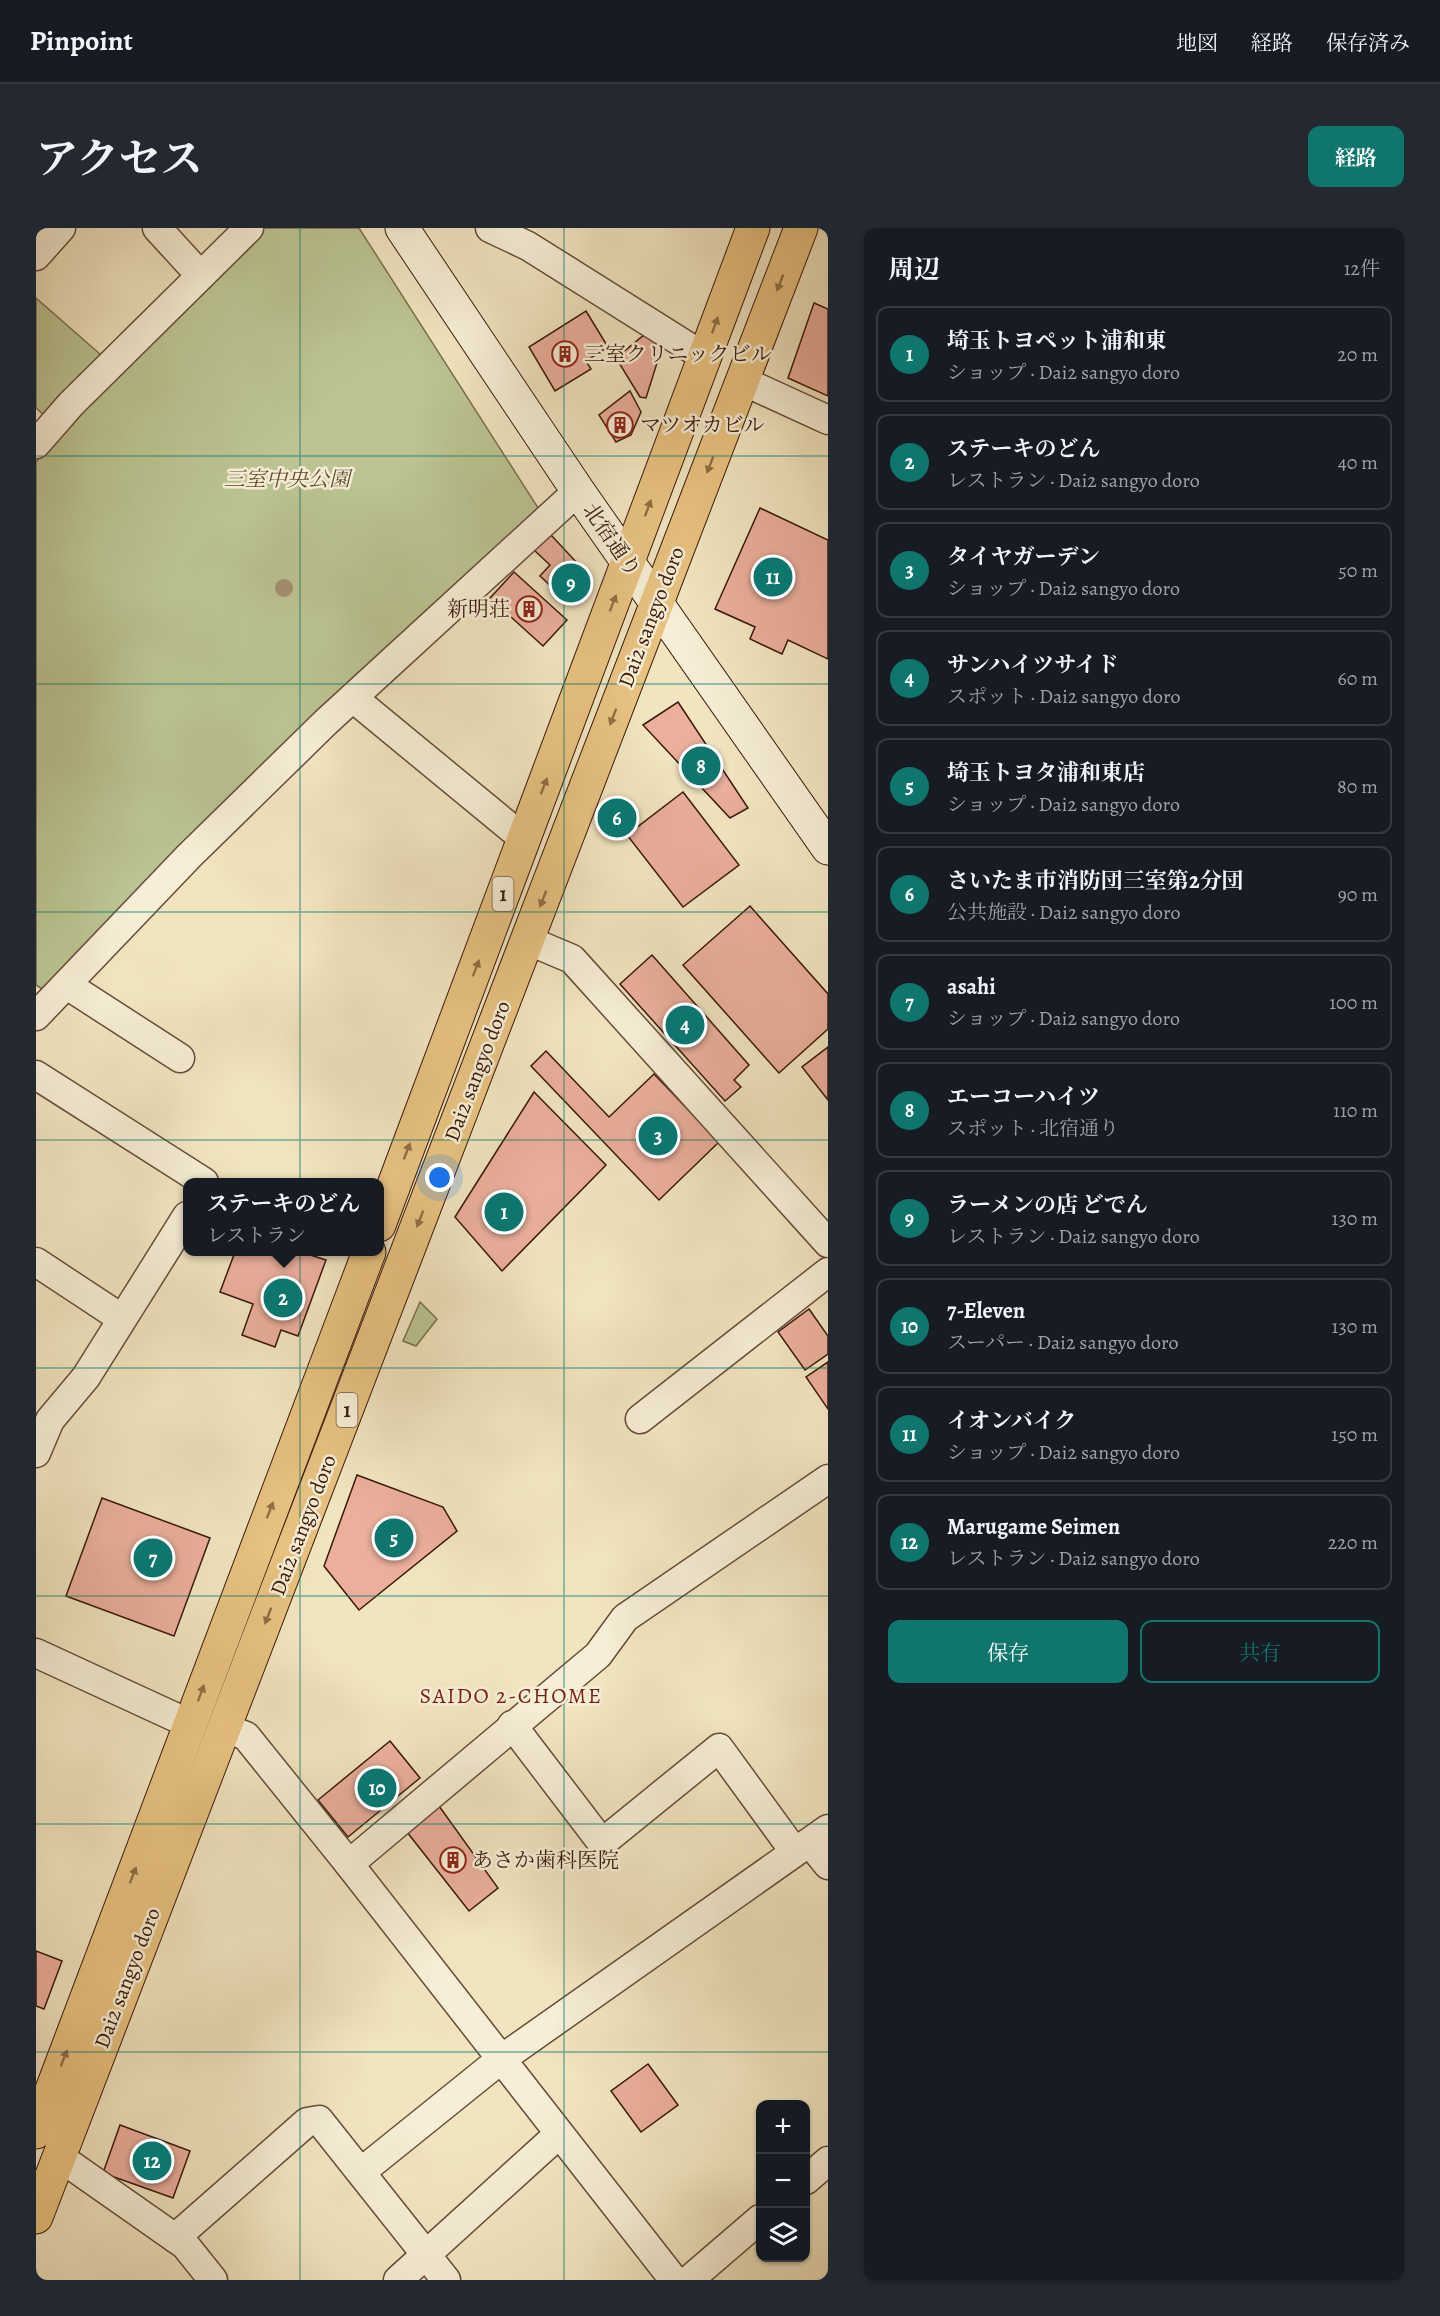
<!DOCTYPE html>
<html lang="ja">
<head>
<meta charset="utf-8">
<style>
	:root { --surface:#171b24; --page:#242831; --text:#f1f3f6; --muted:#9ea1a6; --line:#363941; --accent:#0f766e }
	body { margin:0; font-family:Alegreya,"Noto Serif JP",serif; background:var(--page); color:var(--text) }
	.controls { position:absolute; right:18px; bottom:18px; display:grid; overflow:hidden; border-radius:12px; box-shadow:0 2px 4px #0004 }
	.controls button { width:54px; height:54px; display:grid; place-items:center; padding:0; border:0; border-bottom:2px solid var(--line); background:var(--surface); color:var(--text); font:30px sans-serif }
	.you { position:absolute; left:404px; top:950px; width:21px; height:21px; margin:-15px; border:4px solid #fff; border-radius:50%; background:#1a73e8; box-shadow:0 0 0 9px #1a73e833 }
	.badge { display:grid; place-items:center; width:39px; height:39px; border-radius:50%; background:var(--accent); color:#fff; font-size:20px; font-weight:700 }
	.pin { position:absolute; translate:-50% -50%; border:3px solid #fff; box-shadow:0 2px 6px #0006 }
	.popup { position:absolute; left:147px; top:950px; width:201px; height:78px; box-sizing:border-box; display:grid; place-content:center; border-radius:12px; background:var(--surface); filter:drop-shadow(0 2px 4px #0005); font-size:20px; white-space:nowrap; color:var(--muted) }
	.popup b { font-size:22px; color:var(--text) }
	.popup::after { content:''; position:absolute; left:50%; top:100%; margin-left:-12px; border:12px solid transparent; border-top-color:var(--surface) }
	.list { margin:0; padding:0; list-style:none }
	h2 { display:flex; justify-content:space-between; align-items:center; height:78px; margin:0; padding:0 24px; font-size:26px }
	h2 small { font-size:20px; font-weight:400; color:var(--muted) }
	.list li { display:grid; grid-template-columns:39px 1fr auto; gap:18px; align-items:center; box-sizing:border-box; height:96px; margin:0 12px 12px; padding:0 12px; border:2px solid var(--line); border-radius:12px }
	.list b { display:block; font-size:22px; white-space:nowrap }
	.list p { margin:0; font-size:20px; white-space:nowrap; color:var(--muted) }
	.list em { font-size:20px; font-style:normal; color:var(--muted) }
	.actions { display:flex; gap:12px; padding:18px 24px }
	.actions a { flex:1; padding:14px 0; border:2px solid var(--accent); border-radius:12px; text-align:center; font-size:21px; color:var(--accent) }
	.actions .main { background:var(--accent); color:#fff }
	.icon { flex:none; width:33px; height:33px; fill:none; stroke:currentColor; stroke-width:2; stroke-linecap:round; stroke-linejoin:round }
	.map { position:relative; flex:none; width:792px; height:2052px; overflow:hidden; border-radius:12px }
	header { display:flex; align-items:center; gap:36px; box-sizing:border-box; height:84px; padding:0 30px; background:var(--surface); border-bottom:2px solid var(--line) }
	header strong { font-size:28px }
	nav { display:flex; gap:33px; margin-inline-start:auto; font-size:21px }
	.intro { display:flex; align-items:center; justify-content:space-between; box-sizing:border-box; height:144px; padding:0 36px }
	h1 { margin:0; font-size:42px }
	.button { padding:15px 27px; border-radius:12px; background:var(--accent); color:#fff; font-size:21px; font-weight:700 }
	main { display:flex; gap:36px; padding:0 36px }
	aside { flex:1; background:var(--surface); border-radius:12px; box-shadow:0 2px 4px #0004 }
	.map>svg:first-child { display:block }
</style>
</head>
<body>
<header>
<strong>Pinpoint</strong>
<nav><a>地図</a><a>経路</a><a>保存済み</a></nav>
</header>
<div class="intro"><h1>アクセス</h1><a class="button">経路</a></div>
<main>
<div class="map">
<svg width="792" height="2052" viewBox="0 0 792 2052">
	<rect width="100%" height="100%" fill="#f1e5c0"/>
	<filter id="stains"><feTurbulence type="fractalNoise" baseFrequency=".00333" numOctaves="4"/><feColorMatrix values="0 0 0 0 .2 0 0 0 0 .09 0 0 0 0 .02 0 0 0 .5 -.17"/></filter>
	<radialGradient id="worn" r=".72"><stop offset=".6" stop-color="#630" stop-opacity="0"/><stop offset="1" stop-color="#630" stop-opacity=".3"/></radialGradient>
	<g fill="#bbc492" stroke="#7a6e4e" stroke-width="1.5">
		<polygon points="227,0 323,0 504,283 11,764 0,757 0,234 35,192"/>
		<polygon points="0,70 65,127 10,189 0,180"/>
		<polygon points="384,1074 401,1091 380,1118 367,1113"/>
	</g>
	<g fill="#ebaf9c" stroke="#3a180a" stroke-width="1.5">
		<polygon points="778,75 792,81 792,168 752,150"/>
		<polygon points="550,83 572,119 550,133 555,141 519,163 493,119"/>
		<polygon points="608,107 627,116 610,170 604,169 580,130"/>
		<polygon points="594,163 605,184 595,207 580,214 563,187"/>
		<polygon points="724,280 792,312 792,431 752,412 746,426 714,411 719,399 679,381"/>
		<polygon points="515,307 543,337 548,362 534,376 504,348 514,337 498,322"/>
		<polygon points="478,344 531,392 507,418 454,370"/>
		<polygon points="642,474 712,580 694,590 607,497"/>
		<polygon points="647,564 703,637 647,679 591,607"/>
		<polygon points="591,571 602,588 572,609 564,597 569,585"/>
		<polygon points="714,678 792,766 792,801 743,845 647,737"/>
		<polygon points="616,727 713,837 698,852 705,859 689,873 584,756"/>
		<polygon points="792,819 792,872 766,839"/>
		<polygon points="510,823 573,889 618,846 683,914 623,972 495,838"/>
		<polygon points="498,864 570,937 466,1043 419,989"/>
		<polygon points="199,1024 265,1024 290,1032 262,1108 245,1102 239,1119 206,1107 217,1076 184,1064"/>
		<polygon points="773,1081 792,1108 792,1126 769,1142 742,1104"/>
		<polygon points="792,1134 792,1181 770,1149"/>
		<polygon points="321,1247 407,1279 421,1303 323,1382 288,1338"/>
		<polygon points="66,1270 174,1310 138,1408 30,1368"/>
		<polygon points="354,1513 384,1550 312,1609 282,1572"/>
		<polygon points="403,1578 462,1660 433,1683 371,1604"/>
		<polygon points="0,1723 26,1733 8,1781 0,1778"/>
		<polygon points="612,1836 642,1877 605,1904 575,1863"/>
		<polygon points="84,1897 154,1923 137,1970 67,1945"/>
	</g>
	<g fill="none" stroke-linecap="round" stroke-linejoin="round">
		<g stroke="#684b38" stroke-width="31">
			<g id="street">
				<polyline points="121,0 164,47"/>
				<polyline points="454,0 492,18 667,128"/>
				<polyline points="0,28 25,0"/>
				<polyline points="707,153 792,192"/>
				<polyline points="0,216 35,176 213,0"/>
				<polyline points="317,470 488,611"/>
				<polyline points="491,712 536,731 792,1015"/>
				<polyline points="31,757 144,830"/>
				<polyline points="0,788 153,628 290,494 542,263"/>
				<polyline points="0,847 168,954"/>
				<polyline points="0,1034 85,1090"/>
				<polyline points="604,1191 792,1044"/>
				<polyline points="0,1225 14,1192 50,1149 151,988"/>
				<polyline points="0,1425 154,1496"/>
				<polyline points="476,1497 566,1615 683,1520 758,1623"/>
				<polyline points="189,1500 210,1508 313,1636 638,2052"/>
				<polyline points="774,1615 792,1637"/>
				<polyline points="313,1636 562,1427 589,1390 792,1251"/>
				<polyline points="22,1928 149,2017 177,2052"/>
				<polyline points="325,1944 464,1832 792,1601"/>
				<polyline points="770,1952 792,1933"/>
				<polyline points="139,2010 271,1894 283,1892 410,2052"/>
				<polyline points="362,2052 523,1906"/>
				<polyline points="653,2052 724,1991"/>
			</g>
		</g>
		<g stroke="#3a180a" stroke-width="35">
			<polyline id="secondary" points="366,0 542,263 792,620"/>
		</g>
		<g stroke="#3a180a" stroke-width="35">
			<g id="primary">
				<polyline points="343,997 717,0"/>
				<polyline points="0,1904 333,1024"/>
				<polyline points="0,1989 765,0"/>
			</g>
		</g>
		<use href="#street" stroke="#f6eed6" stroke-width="28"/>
		<use href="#secondary" stroke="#f6eed6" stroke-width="33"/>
		<use href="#primary" stroke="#e8c280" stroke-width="33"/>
	</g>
	<circle fill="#a29172" cx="248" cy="360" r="9"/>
	<defs><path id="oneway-solid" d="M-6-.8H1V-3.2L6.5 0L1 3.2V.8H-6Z" transform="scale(1.5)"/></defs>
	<g fill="#916d45">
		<use href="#oneway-solid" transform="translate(744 55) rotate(111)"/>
		<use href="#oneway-solid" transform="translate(679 97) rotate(-70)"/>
		<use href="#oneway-solid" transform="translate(674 237) rotate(111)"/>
		<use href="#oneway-solid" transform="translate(612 280) rotate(-70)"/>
		<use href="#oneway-solid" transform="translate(577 375) rotate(-69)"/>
		<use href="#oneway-solid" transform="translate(577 489) rotate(111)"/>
		<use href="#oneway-solid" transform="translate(508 558) rotate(-69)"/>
		<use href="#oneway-solid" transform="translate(507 671) rotate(111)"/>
		<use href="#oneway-solid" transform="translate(440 740) rotate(-69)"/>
		<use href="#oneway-solid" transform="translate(371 923) rotate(-69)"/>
		<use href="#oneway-solid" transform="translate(384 991) rotate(111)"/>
		<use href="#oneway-solid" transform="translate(234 1282) rotate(-69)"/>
		<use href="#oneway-solid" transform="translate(232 1388) rotate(111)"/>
		<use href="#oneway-solid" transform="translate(165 1465) rotate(-70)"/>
		<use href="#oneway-solid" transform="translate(97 1647) rotate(-69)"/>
		<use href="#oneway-solid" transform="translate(28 1830) rotate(-69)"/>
	</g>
	<path fill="none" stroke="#0f766e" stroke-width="1.5" stroke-opacity="0.55" d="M264 0V2052M528 0V2052M0 228H792M0 456H792M0 684H792M0 912H792M0 1140H792M0 1368H792M0 1596H792M0 1824H792"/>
	<defs>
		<g id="building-ring" transform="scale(1.35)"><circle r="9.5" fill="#f6eed6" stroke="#8f2418" stroke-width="1.5"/><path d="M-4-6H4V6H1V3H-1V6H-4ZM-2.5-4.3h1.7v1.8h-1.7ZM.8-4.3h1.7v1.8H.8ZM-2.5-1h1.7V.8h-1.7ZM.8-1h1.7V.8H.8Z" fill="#8f2418"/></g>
	</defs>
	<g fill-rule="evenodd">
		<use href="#building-ring" x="529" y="126"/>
		<use href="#building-ring" x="584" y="197"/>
		<use href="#building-ring" x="493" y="381"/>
		<use href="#building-ring" x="417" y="1632"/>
	</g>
	<g text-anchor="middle" stroke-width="5" stroke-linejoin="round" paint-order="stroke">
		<g fill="#f6eed6" stroke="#725847" stroke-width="1.5">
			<rect x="456.5" y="649" width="21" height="34" rx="4.5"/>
			<rect x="300.5" y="1165" width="21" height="34" rx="4.5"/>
		</g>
		<g font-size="20" font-weight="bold" fill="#3a180a">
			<text x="467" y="673">1</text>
			<text x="311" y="1189">1</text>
		</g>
		<g font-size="21" fill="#3a180a" stroke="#f6eed6" text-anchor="start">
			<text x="548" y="133">三室クリニックビル</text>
			<text x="604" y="204">マツオカビル</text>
			<text x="474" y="388" text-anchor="end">新明荘</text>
			<text x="436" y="1639">あさか歯科医院</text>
		</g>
		<g font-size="21" font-style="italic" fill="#614c33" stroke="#f6eed6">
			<text x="251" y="258">三室中央公園</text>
		</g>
		<g font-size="21" fill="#3a180a" stroke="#f6eed6">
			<text transform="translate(576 312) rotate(55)" y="7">北宿通り</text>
			<text transform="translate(615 389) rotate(-69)" y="7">Dai2 sangyo doro</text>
			<text transform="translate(441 843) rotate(-69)" y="7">Dai2 sangyo doro</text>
			<text transform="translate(267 1297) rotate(-69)" y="7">Dai2 sangyo doro</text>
			<text transform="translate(91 1750) rotate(-69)" y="7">Dai2 sangyo doro</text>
		</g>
		<g font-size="22" letter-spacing="1.5" fill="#7a1f14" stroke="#f6eed6">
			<text x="475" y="1475">SAIDO 2-CHOME</text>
		</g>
	</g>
	<rect width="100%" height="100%" filter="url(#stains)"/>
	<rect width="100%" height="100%" fill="url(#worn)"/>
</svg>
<div class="controls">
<button>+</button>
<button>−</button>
<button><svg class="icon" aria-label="layers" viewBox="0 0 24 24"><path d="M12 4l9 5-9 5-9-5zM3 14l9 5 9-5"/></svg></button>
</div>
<div class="you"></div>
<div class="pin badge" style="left:468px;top:984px">1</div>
<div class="pin badge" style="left:247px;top:1070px">2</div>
<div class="popup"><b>ステーキのどん</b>レストラン</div>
<div class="pin badge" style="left:622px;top:908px">3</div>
<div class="pin badge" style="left:649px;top:797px">4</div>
<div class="pin badge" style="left:358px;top:1310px">5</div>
<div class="pin badge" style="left:581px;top:590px">6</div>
<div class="pin badge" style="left:117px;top:1330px">7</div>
<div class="pin badge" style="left:665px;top:538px">8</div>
<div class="pin badge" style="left:535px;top:355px">9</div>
<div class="pin badge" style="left:341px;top:1560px">10</div>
<div class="pin badge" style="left:737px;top:349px">11</div>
<div class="pin badge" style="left:116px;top:1933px">12</div>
</div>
<aside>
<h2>周辺<small>12件</small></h2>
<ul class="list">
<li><span class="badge">1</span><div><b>埼玉トヨペット浦和東</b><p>ショップ · Dai2 sangyo doro</p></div><em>20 m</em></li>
<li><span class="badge">2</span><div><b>ステーキのどん</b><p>レストラン · Dai2 sangyo doro</p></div><em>40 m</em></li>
<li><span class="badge">3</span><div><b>タイヤガーデン</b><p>ショップ · Dai2 sangyo doro</p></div><em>50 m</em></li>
<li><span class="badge">4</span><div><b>サンハイツサイド</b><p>スポット · Dai2 sangyo doro</p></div><em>60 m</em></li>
<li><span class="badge">5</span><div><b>埼玉トヨタ浦和東店</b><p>ショップ · Dai2 sangyo doro</p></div><em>80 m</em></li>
<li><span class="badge">6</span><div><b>さいたま市消防団三室第2分団</b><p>公共施設 · Dai2 sangyo doro</p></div><em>90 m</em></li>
<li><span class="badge">7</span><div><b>asahi</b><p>ショップ · Dai2 sangyo doro</p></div><em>100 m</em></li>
<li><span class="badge">8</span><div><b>エーコーハイツ</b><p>スポット · 北宿通り</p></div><em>110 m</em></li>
<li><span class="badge">9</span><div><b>ラーメンの店 どでん</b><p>レストラン · Dai2 sangyo doro</p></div><em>130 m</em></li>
<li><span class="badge">10</span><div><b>7-Eleven</b><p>スーパー · Dai2 sangyo doro</p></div><em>130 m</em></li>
<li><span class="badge">11</span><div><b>イオンバイク</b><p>ショップ · Dai2 sangyo doro</p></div><em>150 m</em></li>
<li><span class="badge">12</span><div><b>Marugame Seimen</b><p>レストラン · Dai2 sangyo doro</p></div><em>220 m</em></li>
</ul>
<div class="actions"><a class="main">保存</a><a>共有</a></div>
</aside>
</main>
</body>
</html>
